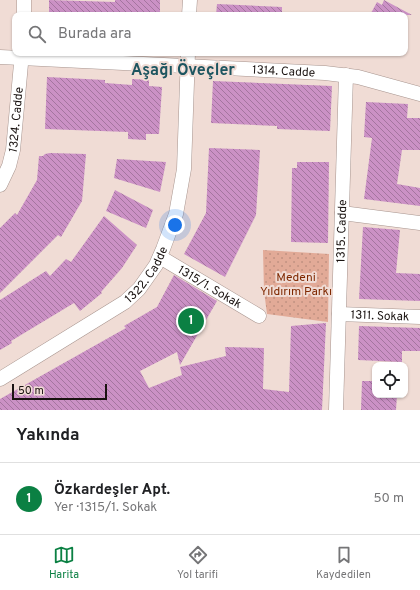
<!DOCTYPE html>
<html lang="tr">
<head>
<meta charset="utf-8">
<style>
	:root { --surface:#fff; --page:#f6f6f6; --text:#202124; --muted:#757577; --line:#e0e0e0; --accent:#0b8043 }
	body { margin:0; font-family:Overpass,sans-serif; background:var(--page); color:var(--text) }
	.controls { position:absolute; right:12px; bottom:12px; display:grid; overflow:hidden; border-radius:8px; box-shadow:0 1px 3px #0004 }
	.controls button { width:36px; height:36px; display:grid; place-items:center; padding:0; border:0; border-bottom:1px solid var(--line); background:var(--surface); color:var(--text); font:20px sans-serif }
	.scale { position:absolute; left:12px; bottom:10px; width:95px; box-sizing:border-box; padding-left:4px; border:2px solid #1a1311; border-top:0; font-size:11px; line-height:14px; white-space:nowrap; color:#1a1311; -webkit-text-stroke:3px #f0dcd5; paint-order:stroke }
	.you { position:absolute; left:175px; top:225px; width:14px; height:14px; margin:-10px; border:3px solid #fff; border-radius:50%; background:#1a73e8; box-shadow:0 0 0 6px #1a73e833 }
	.badge { display:grid; place-items:center; width:26px; height:26px; border-radius:50%; background:var(--accent); color:#fff; font-size:13px; font-weight:700 }
	.pin { position:absolute; translate:-50% -50%; border:2px solid #fff; box-shadow:0 1px 4px #0006 }
	.list { margin:0; padding:0; list-style:none }
	h2 { display:flex; justify-content:space-between; align-items:center; height:52px; margin:0; padding:0 16px; font-size:17px }
	h2 small { font-size:13px; font-weight:400; color:var(--muted) }
	.list li { display:grid; grid-template-columns:26px 1fr auto; gap:12px; align-items:center; box-sizing:border-box; height:72px; padding:0 16px; border-top:1px solid var(--line) }
	.list b { display:block; font-size:15px; white-space:nowrap }
	.list p { margin:0; font-size:13px; white-space:nowrap; color:var(--muted) }
	.list em { font-size:13px; font-style:normal; color:var(--muted) }
	.icon { flex:none; width:22px; height:22px; fill:none; stroke:currentColor; stroke-width:2; stroke-linecap:round; stroke-linejoin:round }
	.map { position:relative; flex:none; width:420px; height:410px; overflow:hidden }
	.search { position:absolute; background:var(--surface); box-shadow:0 1px 3px #0004; left:12px; right:12px; top:12px; height:44px; display:flex; align-items:center; gap:10px; box-sizing:border-box; padding:0 14px; border-radius:8px; color:var(--muted); font-size:15px }
	.sheet { height:124px; background:var(--surface) }
	nav { display:flex; justify-content:space-around; align-items:center; box-sizing:border-box; height:56px; border-top:1px solid var(--line); background:var(--surface); font-size:11px; color:var(--muted) }
	nav a { display:grid; justify-items:center; gap:2px }
	nav .on { color:var(--accent) }
	.map>svg:first-child { display:block }
</style>
</head>
<body>
<div class="map">
<svg width="420" height="410" viewBox="0 0 420 410">
	<defs>
		<pattern id="park-dots" width="8" height="8" patternUnits="userSpaceOnUse"><rect width="8" height="8" fill="#e2aa97"/><path d="M2 2h.1M6 6h.1" fill="none" stroke="#c19181" stroke-width="1.8" stroke-linecap="round"/></pattern>
		<pattern id="building-back-hatch" width="6" height="6" patternUnits="userSpaceOnUse"><rect width="6" height="6" fill="#cb91c5"/><path d="M-1 5l2 2M0 0l6 6M5-1l2 2" fill="none" stroke="#a4759f"/></pattern>
	</defs>
	<rect width="100%" height="100%" fill="#f0dcd5"/>
	<polygon fill="url(#park-dots)" points="263,250 329,254 328,322 267,314 264,291"/>
	<g fill="url(#building-back-hatch)">
		<polygon points="49,0 115,2 115,0 160,0 160,15 49,15"/>
		<polygon points="384,0 412,15 370,15 377,2 382,5"/>
		<polygon points="217,4 282,7 282,15 216,15"/>
		<polygon points="47,77 105,80 105,83 132,85 132,79 149,80 149,86 162,87 159,134 146,134 146,140 128,139 128,132 45,129"/>
		<polygon points="213,81 332,86 330,131 277,129 277,126 211,123"/>
		<polygon points="366,102 408,104 407,118 420,118 420,150 402,150 397,184 420,188 420,206 364,199 372,138 364,137"/>
		<polygon points="209,148 260,150 256,215 225,277 184,254 206,213"/>
		<polygon points="50,153 86,154 82,201 61,237 58,235 0,293 0,228 15,213 17,215 37,180 39,156 43,156 45,154"/>
		<polygon points="117,159 166,162 160,192 114,178"/>
		<polygon points="297,162 329,162 328,243 291,242 292,168 297,168"/>
		<polygon points="115,190 153,210 146,228 106,211"/>
		<polygon points="104,216 137,245 122,268 101,292 102,293 80,311 74,303 11,341 12,343 0,350 0,300 46,271 50,276 66,259 71,262"/>
		<polygon points="363,227 400,230 396,273 420,274 420,301 359,299"/>
		<polygon points="174,275 217,301 180,365 177,352 140,371 149,388 182,375 180,367 226,356 225,347 264,348 263,389 289,392 291,326 326,323 322,410 0,410 0,399 126,328 124,326 157,307"/>
		<polygon points="359,326 420,328 420,351 402,351 402,362 358,360"/>
		<polygon points="362,381 375,381 375,395 397,395 396,410 361,410"/>
	</g>
	<g fill="none" stroke-linecap="round" stroke-linejoin="round">
		<g stroke="#a7948e" stroke-width="15">
			<g id="minor">
				<polyline points="24,15 24,0"/>
				<polyline points="189,15 190,0"/>
				<path id="s1" d="M0 57 325 73 358 77 420 94"/>
				<path id="s2" d="M0 185 9 166 13 150 22 53"/>
				<polyline points="342,213 420,223"/>
				<path id="s3" d="M160 257 259 316"/>
				<path id="s4" d="M339 314 420 317"/>
				<path id="s5" d="M0 379 125 302 139 289 156 265 163 249 176 214 184 169 188 53"/>
				<path id="s6" d="M336 410 346 75"/>
			</g>
		</g>
		<use href="#minor" stroke="#fff" stroke-width="14"/>
	</g>
	<g text-anchor="middle" stroke-width="4" stroke-linejoin="round" paint-order="stroke">
		<g font-size="12" fill="#1a1311" stroke="#f0dcd5">
			<text dy="4" stroke="none"><textPath href="#s1" startOffset="284">1314. Cadde</textPath></text>
			<text dy="4" stroke="none"><textPath href="#s2" startOffset="68">1324. Cadde</textPath></text>
			<text dy="4" stroke="none"><textPath href="#s6" startOffset="179">1315. Cadde</textPath></text>
			<text dy="4" stroke="none"><textPath href="#s5" startOffset="182">1322. Cadde</textPath></text>
			<text dy="4" stroke="none"><textPath href="#s3" startOffset="58">1315/1. Sokak</textPath></text>
			<text dy="4" stroke="none"><textPath href="#s4" startOffset="41">1311. Sokak</textPath></text>
		</g>
		<g font-size="12" fill="#7f2800" stroke="#f0dcd5">
			<text x="296" y="281">Medeni<tspan x="296" dy="14">Yıldırım Parkı</tspan></text>
		</g>
		<g font-size="16" font-weight="bold" fill="#1d5560" stroke="#f0dcd5">
			<text x="183" y="75">Aşağı Öveçler</text>
		</g>
	</g>
</svg>
<div class="controls">
<button><svg class="icon" aria-label="locate" viewBox="0 0 24 24"><circle cx="12" cy="12" r="6"/><path d="M12 2v4M12 18v4M2 12h4M18 12h4"/></svg></button>
</div>
<div class="scale">50 m</div>
<div class="you"></div>
<div class="pin badge" style="left:191px;top:321px">1</div>
<div class="search"><svg class="icon" aria-label="search" viewBox="0 0 24 24"><circle cx="10" cy="10" r="6"/><path d="M15 15l6 6"/></svg>Burada ara</div>
</div>
<section class="sheet">
<h2>Yakında<small></small></h2>
<ul class="list">
<li><span class="badge">1</span><div><b>Özkardeşler Apt.</b><p>Yer · 1315/1. Sokak</p></div><em>50 m</em></li>
</ul>
</section>
<nav>
<a class="on"><svg class="icon" aria-label="map" viewBox="0 0 24 24"><path d="M3 6l6-2 6 2 6-2v14l-6 2-6-2-6 2zM9 4v14M15 6v14"/></svg>Harita</a>
<a><svg class="icon" aria-label="directions" viewBox="0 0 24 24"><path d="M12 3l9 9-9 9-9-9zM9 14v-3h6M13 9l2 2-2 2"/></svg>Yol tarifi</a>
<a><svg class="icon" aria-label="saved" viewBox="0 0 24 24"><path d="M7 4h10v16l-5-4-5 4z"/></svg>Kaydedilen</a>
</nav>
</body>
</html>
